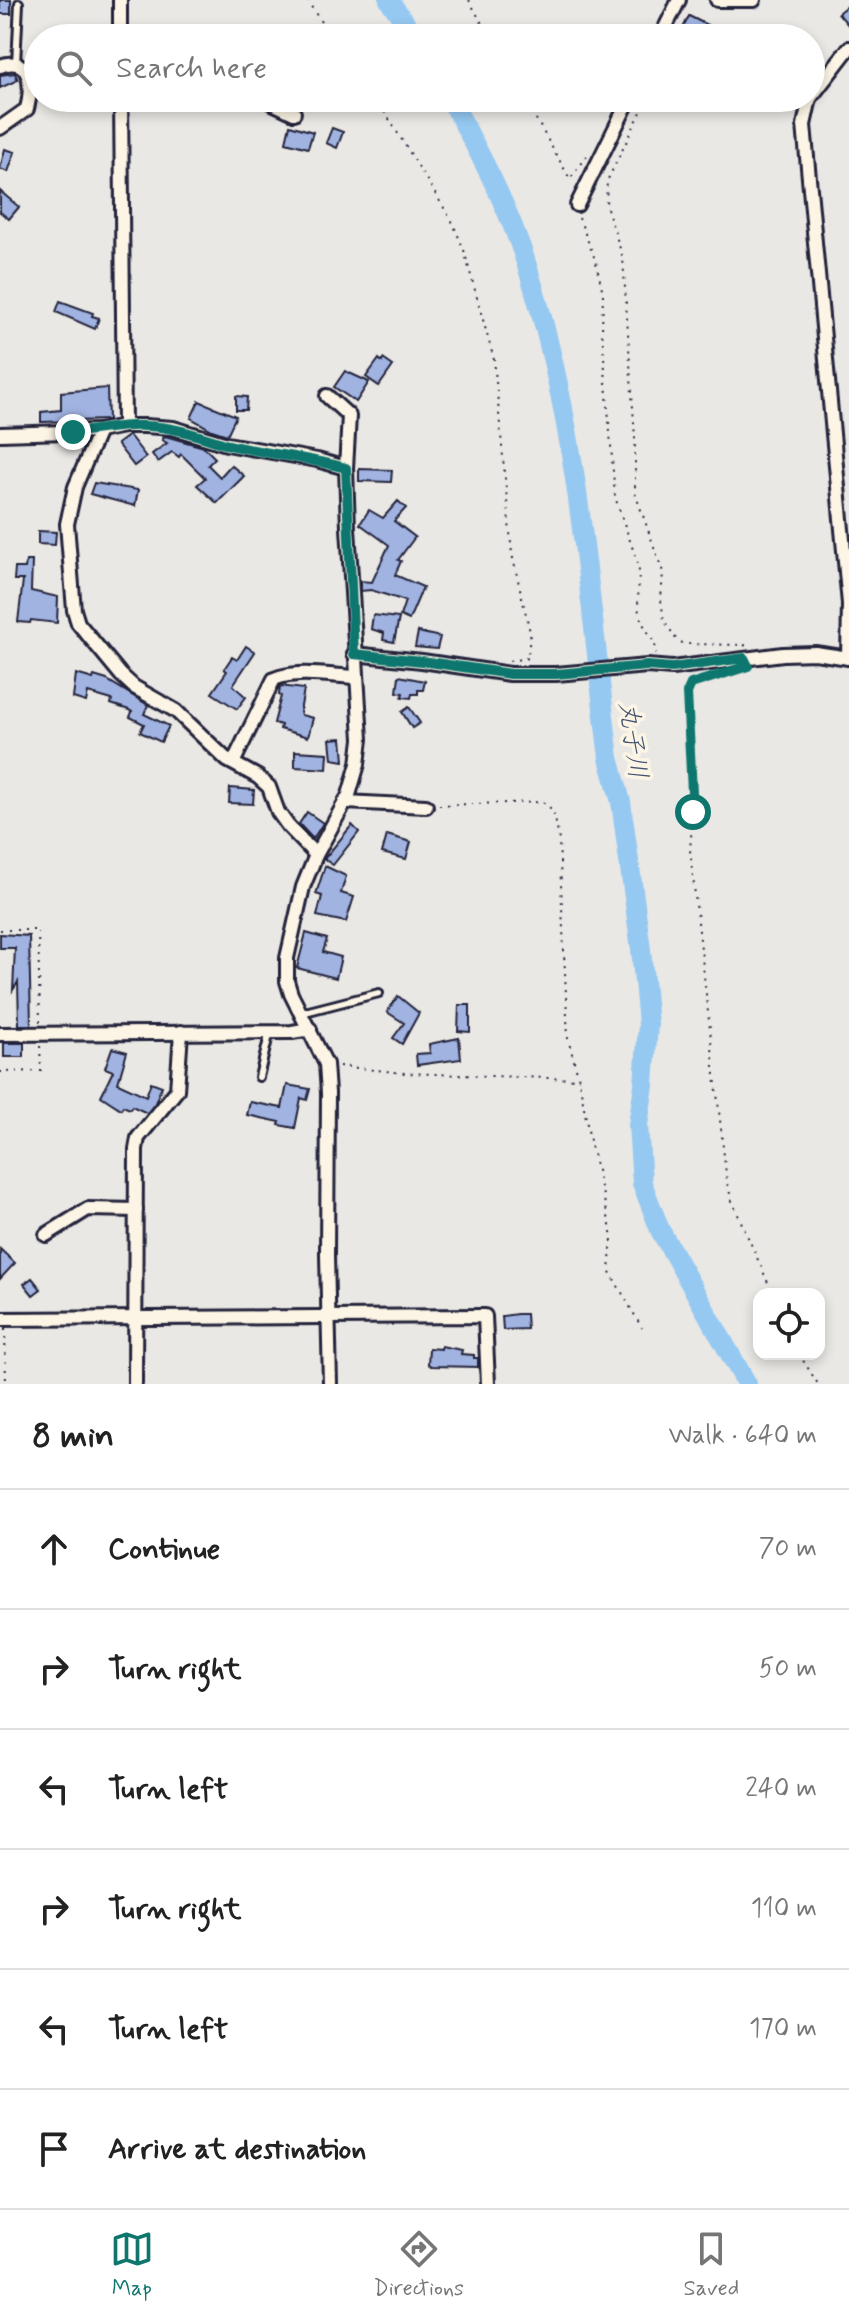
<!DOCTYPE html>
<html lang="en">
<head>
<meta charset="utf-8">
<style>
	:root { --surface:#fff; --page:#f2f2f2; --text:#222; --muted:#767676; --line:#e0e0e0; --accent:#0f766e }
	body { margin:0; font-family:Mynerve,"Klee One",sans-serif; background:var(--page); color:var(--text) }
	.controls { position:absolute; right:24px; bottom:24px; display:grid; overflow:hidden; border-radius:16px; box-shadow:0 4px 12px #0003 }
	.controls button { width:72px; height:72px; display:grid; place-items:center; padding:0; border:0; border-bottom:2px solid var(--line); background:var(--surface); color:var(--text); font:40px sans-serif }
	.stop { position:absolute; width:24px; height:24px; margin:-18px; border:6px solid #0f766e; border-radius:50%; background:#fff }
	.stop.end { background:#0f766e; border-color:#fff; box-shadow:0 2px 8px #0008 }
	.list { margin:0; padding:0; list-style:none }
	h2 { display:flex; justify-content:space-between; align-items:center; height:104px; margin:0; padding:0 32px; font-size:34px }
	h2 small { font-size:26px; font-weight:400; color:var(--muted) }
	.list li { display:grid; grid-template-columns:52px 1fr auto; gap:24px; align-items:center; box-sizing:border-box; height:120px; padding:0 32px; border-top:2px solid var(--line) }
	.list b { display:block; font-size:30px; white-space:nowrap }
	.list em { font-size:26px; font-style:normal; color:var(--muted) }
	.icon { flex:none; width:44px; height:44px; fill:none; stroke:currentColor; stroke-width:2; stroke-linecap:round; stroke-linejoin:round }
	.map { position:relative; flex:none; width:849px; height:1384px; overflow:hidden }
	.search { position:absolute; background:var(--surface); box-shadow:0 4px 12px #0003; left:24px; right:24px; top:24px; height:88px; display:flex; align-items:center; gap:20px; box-sizing:border-box; padding:0 28px; border-radius:44px; color:var(--muted); font-size:30px }
	.sheet { height:824px; background:var(--surface) }
	nav { display:flex; justify-content:space-around; align-items:center; box-sizing:border-box; height:112px; border-top:2px solid var(--line); background:var(--surface); font-size:22px; color:var(--muted) }
	nav a { display:grid; justify-items:center; gap:4px }
	nav .on { color:var(--accent) }
	.map>svg:first-child { display:block }
</style>
</head>
<body>
<div class="map">
<svg width="849" height="1384" viewBox="0 0 849 1384">
	<rect width="100%" height="100%" fill="#eae8e4"/>
	<filter id="ink" filterUnits="userSpaceOnUse"><feTurbulence type="fractalNoise" baseFrequency=".0125" numOctaves="2"/><feDisplacementMap in="SourceGraphic" scale="16" xChannelSelector="R" yChannelSelector="G"/><feConvolveMatrix kernelMatrix="1 2 1 2 8 2 1 2 1" color-interpolation-filters="sRGB"/></filter>
	<g filter="url(#ink)">
		<g fill="none" stroke-linecap="round" stroke-linejoin="round">
			<g stroke="#95c9f2" stroke-width="20">
				<polyline points="389,0 416,38"/>
				<path d="M450 98C479 152 510 209 528 269 579 430 588 591 609 758L621 802 641 949 648 1024 644 1085 638 1125 642 1183 660 1230 747 1384"/>
			</g>
		</g>
		<g fill="#a0b3e1" stroke="#22223b" stroke-width="2">
			<rect x="0" y="0" width="11" height="14"/>
			<polygon points="849,4 849,26 838,13"/>
			<polygon points="689,16 709,26 701,38 683,28"/>
			<polygon points="15,73 18,80 0,88 0,75"/>
			<polygon points="290,125 313,132 308,148 286,142"/>
			<polygon points="332,128 343,132 337,148 326,143"/>
			<polygon points="5,149 15,152 8,172 0,169"/>
			<polygon points="0,191 19,207 9,219 0,212"/>
			<polygon points="60,301 93,313 92,316 99,318 95,329 56,312"/>
			<polygon points="379,359 382,362 383,359 393,366 379,386 366,377"/>
			<polygon points="345,371 369,382 356,402 334,387"/>
			<polygon points="107,388 108,420 41,422 41,412 61,410 61,392"/>
			<polygon points="236,396 247,397 246,410 236,410"/>
			<polygon points="199,401 236,416 227,435 212,430 191,418"/>
			<polygon points="129,435 146,457 134,466 117,444"/>
			<polygon points="165,436 204,447 215,458 208,465 220,477 231,465 244,476 217,503 197,485 205,478 181,454 179,457 172,452 158,462 152,454 167,443 162,440"/>
			<polygon points="359,469 392,470 391,482 359,481"/>
			<polygon points="94,483 138,490 135,506 90,494"/>
			<polygon points="398,501 406,508 394,521 415,537 398,560 401,561 395,575 423,587 409,620 400,616 405,601 371,590 361,591 360,581 372,582 389,545 360,524 369,510 383,518"/>
			<polygon points="38,531 56,532 55,545 38,544"/>
			<polygon points="26,561 32,561 31,591 58,597 57,623 31,620 30,623 18,622 23,580 14,580 15,568 25,568"/>
			<polygon points="373,615 399,618 394,642 383,640 384,633 371,629"/>
			<polygon points="418,632 440,637 437,649 415,647"/>
			<polygon points="246,646 255,652 233,685 246,697 237,709 212,693 227,671 224,669 232,657 237,660"/>
			<polygon points="76,674 93,679 94,676 107,680 148,705 144,714 169,726 161,742 140,732 144,724 130,717 132,712 129,710 111,704 112,700 88,693 86,702 73,698"/>
			<polygon points="399,676 425,681 423,690 418,690 418,694 412,694 411,698 402,697 403,693 397,692"/>
			<polygon points="280,686 304,689 300,712 301,715 313,718 308,737 280,729 281,725 274,723 281,696 279,695"/>
			<polygon points="409,707 420,723 412,728 402,712"/>
			<polygon points="342,738 344,761 332,759 330,739"/>
			<polygon points="295,751 328,753 327,769 295,767"/>
			<polygon points="230,788 254,790 253,804 229,803"/>
			<polygon points="307,812 323,823 313,839 299,824"/>
			<polygon points="352,825 359,832 333,865 324,859"/>
			<polygon points="387,835 411,842 406,859 382,853"/>
			<polygon points="325,866 346,876 341,893 354,897 346,922 317,916 322,896 316,894"/>
			<polygon points="306,933 327,939 323,952 341,957 336,978 297,968"/>
			<polygon points="0,934 29,936 31,1025 19,1025 18,982 13,990 15,948 0,948"/>
			<polygon points="398,996 419,1013 402,1044 393,1038 404,1023 387,1012"/>
			<polygon points="459,1005 470,1005 470,1032 458,1031"/>
			<polygon points="459,1038 461,1059 417,1065 416,1054 430,1053 429,1044"/>
			<rect x="4" y="1043" width="20" height="14"/>
			<polygon points="112,1048 127,1052 118,1083 146,1096 151,1082 162,1086 155,1103 147,1113 132,1106 130,1109 123,1106 121,1109 101,1096 113,1071 105,1068"/>
			<polygon points="287,1085 310,1089 307,1100 301,1098 295,1128 279,1125 280,1122 247,1115 250,1102 282,1108"/>
			<polygon points="0,1249 15,1263 0,1279"/>
			<polygon points="32,1278 41,1289 33,1295 24,1284"/>
			<polygon points="517,1314 526,1314 527,1329 503,1330 502,1316"/>
			<polygon points="441,1346 462,1350 461,1354 474,1355 474,1358 478,1358 478,1367 431,1366 428,1364 429,1348 441,1349"/>
		</g>
		<g fill="none" stroke-linecap="round" stroke-linejoin="round">
			<g stroke="#22223b" stroke-width="12">
				<g id="lane">
					<polyline points="16,64 19,3"/>
					<polyline points="301,1013 379,993"/>
					<polyline points="259,1077 270,1031"/>
				</g>
			</g>
			<g stroke="#22223b" stroke-width="18">
				<g id="street">
					<polyline points="120,0 120,38"/>
					<polyline points="717,0 754,0"/>
					<polyline points="660,38 679,0"/>
					<path d="M0 66C33 54 32 89 27 109L0 128"/>
					<polyline points="811,97 849,48"/>
					<polyline points="121,98 124,426"/>
					<polyline points="262,98 294,113"/>
					<polyline points="810,98 804,125 849,604 848,658"/>
					<polyline points="577,205 630,98"/>
					<polyline points="327,396 349,416 346,468 348,528 361,739 358,764 349,795 316,855 303,887 287,958 287,981 291,994 326,1064 328,1093 327,1255 330,1384"/>
					<polyline points="99,431 75,487 67,524 74,610 78,623 121,675 134,687 176,711 227,760 258,777 269,787 278,812 288,826 316,855"/>
					<polyline points="0,434 99,431 124,426 145,426 173,428 227,444 317,460 346,468"/>
					<polyline points="354,654 422,661 510,674 556,674 647,666 672,668 783,654 815,653 849,658"/>
					<path d="M233 763 274 679C298 669 330 676 355 677"/>
					<polyline points="345,802 426,806"/>
					<polyline points="0,1034 292,1032 310,1029"/>
					<polyline points="46,1235 88,1209 136,1210"/>
					<polyline points="0,1319 485,1316 488,1384"/>
					<polyline points="135,1384 136,1149 138,1138 177,1090 181,1032"/>
				</g>
			</g>
			<g stroke="#22223b" stroke-width="2" stroke-dasharray="2 6" stroke-linecap="butt">
				<polyline points="307,0 331,38"/>
				<polyline points="469,0 490,38"/>
				<polyline points="376,98 452,221 464,250 494,360 512,554 530,632 528,658 508,661"/>
				<polyline points="524,98 570,179 588,155"/>
				<polyline points="648,98 607,181 606,205 623,258 635,438 635,493 663,572 661,600 664,620 676,639 684,644 745,645 744,647"/>
				<polyline points="788,98 797,104"/>
				<polyline points="579,218 596,262 603,293 602,331 615,497 639,567 638,608 642,622 655,644 656,654"/>
				<polyline points="722,674 691,684 687,693 693,812 690,850 727,1183 732,1201 773,1294"/>
				<path d="M439 805 542 802C556 807 556 826 559 840L568 1039 579 1079 590 1141 610 1225 612 1240 609 1270 642 1328"/>
				<polyline points="0,930 38,930 40,1022"/>
				<polyline points="339,1066 404,1073 579,1079"/>
				<polyline points="0,1072 41,1071 40,1045"/>
				<polyline points="5,1329 6,1384"/>
				<polyline points="799,1354 818,1384"/>
			</g>
			<use href="#lane" stroke="#fcf5e5" stroke-width="6"/>
			<use href="#street" stroke="#fcf5e5" stroke-width="12"/>
		</g>
	</g>
	<g fill="none" stroke-linecap="round" stroke-linejoin="round" filter="url(#ink)">
		<path stroke="#0f766e" stroke-width="10" d="M73 432C98 431 122 424 147 426 175 427 199 436 225 444 265 454 306 457 346 468L354 654 422 661 510 674H556L647 666 672 668 744 658 748 666 691 684 687 693 693 812"/>
	</g>
	<g text-anchor="middle" stroke-width="7" stroke-linejoin="round" paint-order="stroke">
		<g font-size="26" font-style="italic" fill="#445472" stroke="#fcf5e5">
			<text transform="translate(634 740) rotate(82)" y="9">丸子川</text>
		</g>
	</g>
</svg>
<div class="controls">
<button><svg class="icon" aria-label="locate" viewBox="0 0 24 24"><circle cx="12" cy="12" r="6"/><path d="M12 2v4M12 18v4M2 12h4M18 12h4"/></svg></button>
</div>
<div class="stop" style="left:693px;top:812px"></div>
<div class="stop end" style="left:73px;top:432px"></div>
<div class="search"><svg class="icon" aria-label="search" viewBox="0 0 24 24"><circle cx="10" cy="10" r="6"/><path d="M15 15l6 6"/></svg>Search here</div>
</div>
<section class="sheet">
<h2>8 min<small>Walk · 640 m</small></h2>
<ul class="list">
<li><svg class="icon" aria-label="ahead" viewBox="0 0 24 24"><path d="M12 20V5M6 11l6-6 6 6"/></svg><div><b>Continue</b></div><em>70 m</em></li>
<li><svg class="icon" aria-label="right" viewBox="0 0 24 24"><path d="M7 20v-9h11M14 6l5 5-5 5"/></svg><div><b>Turn right</b></div><em>50 m</em></li>
<li><svg class="icon" aria-label="left" viewBox="0 0 24 24"><path d="M17 20v-9H6M10 6l-5 5 5 5"/></svg><div><b>Turn left</b></div><em>240 m</em></li>
<li><svg class="icon" aria-label="right" viewBox="0 0 24 24"><path d="M7 20v-9h11M14 6l5 5-5 5"/></svg><div><b>Turn right</b></div><em>110 m</em></li>
<li><svg class="icon" aria-label="left" viewBox="0 0 24 24"><path d="M17 20v-9H6M10 6l-5 5 5 5"/></svg><div><b>Turn left</b></div><em>170 m</em></li>
<li><svg class="icon" aria-label="arrive" viewBox="0 0 24 24"><path d="M6 21V4h12l-3 4 3 4H6"/></svg><div><b>Arrive at destination</b></div></li>
</ul>
</section>
<nav>
<a class="on"><svg class="icon" aria-label="map" viewBox="0 0 24 24"><path d="M3 6l6-2 6 2 6-2v14l-6 2-6-2-6 2zM9 4v14M15 6v14"/></svg>Map</a>
<a><svg class="icon" aria-label="directions" viewBox="0 0 24 24"><path d="M12 3l9 9-9 9-9-9zM9 14v-3h6M13 9l2 2-2 2"/></svg>Directions</a>
<a><svg class="icon" aria-label="saved" viewBox="0 0 24 24"><path d="M7 4h10v16l-5-4-5 4z"/></svg>Saved</a>
</nav>
</body>
</html>
